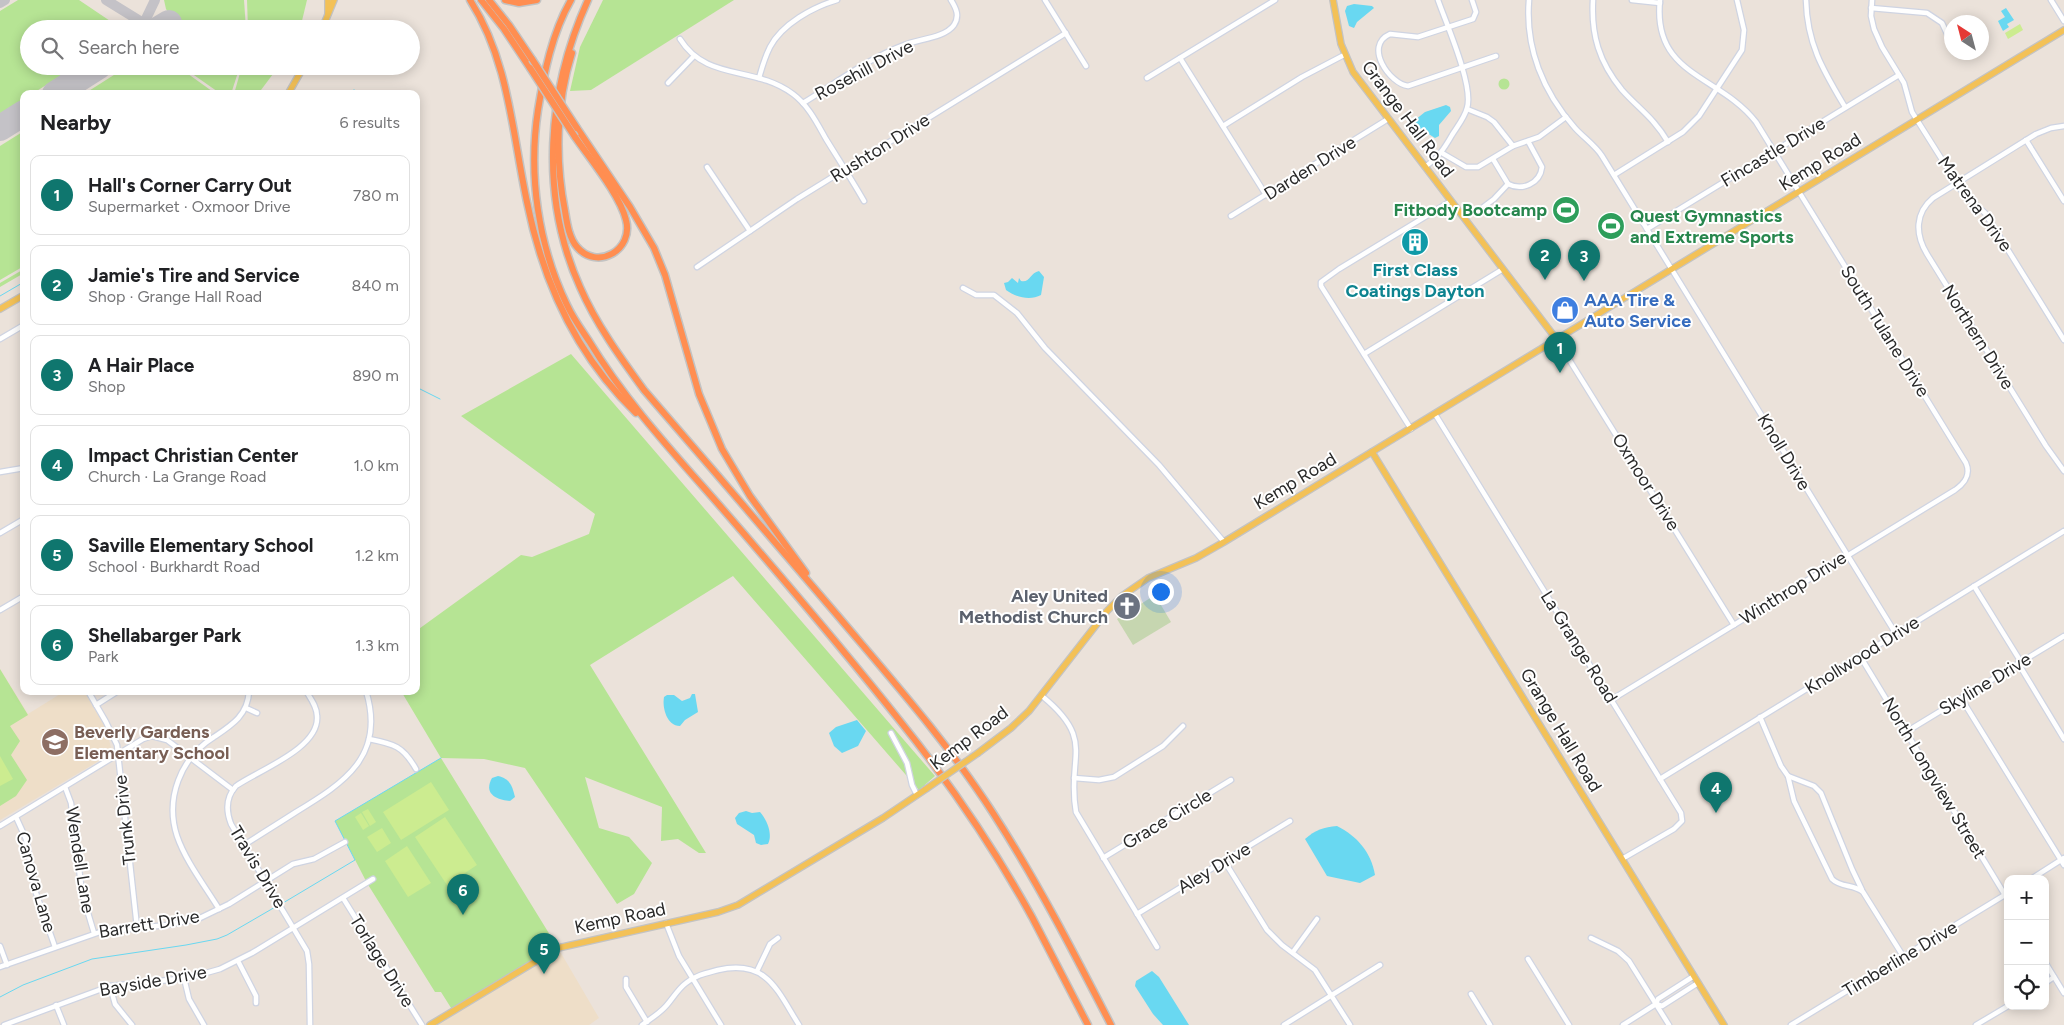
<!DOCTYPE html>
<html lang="en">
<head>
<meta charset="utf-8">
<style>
	:root { --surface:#fff; --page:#f6f6f6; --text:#202124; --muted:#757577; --line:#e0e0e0; --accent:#0f766e }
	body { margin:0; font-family:Figtree,sans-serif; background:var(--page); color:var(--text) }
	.controls { position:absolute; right:15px; bottom:15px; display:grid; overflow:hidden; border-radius:10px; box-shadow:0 2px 12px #0003 }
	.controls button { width:45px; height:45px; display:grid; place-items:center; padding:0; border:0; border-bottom:1px solid var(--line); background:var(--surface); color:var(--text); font:25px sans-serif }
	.compass { position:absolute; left:1944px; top:15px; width:45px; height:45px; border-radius:50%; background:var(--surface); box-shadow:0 2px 12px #0003; rotate:324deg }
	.you { position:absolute; left:1160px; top:591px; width:18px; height:18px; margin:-12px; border:4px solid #fff; border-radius:50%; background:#1a73e8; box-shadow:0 0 0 8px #1a73e833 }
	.badge { display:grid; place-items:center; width:32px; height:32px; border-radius:50%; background:var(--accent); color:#fff; font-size:16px; font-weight:700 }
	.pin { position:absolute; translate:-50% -41px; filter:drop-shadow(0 1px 2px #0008) }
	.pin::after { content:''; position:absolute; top:26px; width:18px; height:15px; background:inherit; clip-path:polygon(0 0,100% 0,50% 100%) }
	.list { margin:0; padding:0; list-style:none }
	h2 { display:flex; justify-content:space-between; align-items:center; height:65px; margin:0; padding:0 20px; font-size:21px }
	h2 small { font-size:16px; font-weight:400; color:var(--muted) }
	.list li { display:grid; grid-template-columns:32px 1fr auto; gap:15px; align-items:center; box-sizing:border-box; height:80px; margin:0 10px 10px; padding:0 10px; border:1px solid var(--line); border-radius:10px }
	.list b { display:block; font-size:19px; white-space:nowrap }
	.list p { margin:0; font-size:16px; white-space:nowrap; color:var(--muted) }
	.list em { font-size:16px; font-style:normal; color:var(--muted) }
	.icon { flex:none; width:28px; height:28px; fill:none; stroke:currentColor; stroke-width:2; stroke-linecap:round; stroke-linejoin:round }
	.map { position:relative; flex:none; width:2064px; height:1025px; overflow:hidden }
	.search { position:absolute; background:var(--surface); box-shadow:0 2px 12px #0003; left:20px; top:20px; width:400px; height:55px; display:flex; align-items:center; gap:12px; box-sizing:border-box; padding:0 18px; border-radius:28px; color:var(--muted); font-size:19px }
	.panel { position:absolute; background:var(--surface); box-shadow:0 2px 12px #0003; left:20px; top:90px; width:400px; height:605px; border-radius:10px }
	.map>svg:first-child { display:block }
</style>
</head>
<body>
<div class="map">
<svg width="2064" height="1025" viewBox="0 0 2064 1025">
	<rect width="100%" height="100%" fill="#ebe2da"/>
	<g fill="#eedec8">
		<polygon points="0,669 28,714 65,691 84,691 107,730 112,753 0,820"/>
		<polygon points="558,948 599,1018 589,1025 430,1025"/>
	</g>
	<g fill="#b6e494">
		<polygon points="18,0 79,0 122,29 29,29 29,66 76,66 32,94 24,94 24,99 0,114 0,11"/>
		<polygon points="164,0 244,0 246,29 178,29 166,9"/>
		<polygon points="247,0 307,0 300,29 248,29"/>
		<polygon points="603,0 734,0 591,90 570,91 580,47"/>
		<polygon points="128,66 177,66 216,94 84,94"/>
		<polygon points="181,66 240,66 231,94 221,94"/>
		<polygon points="242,66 279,66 258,94 234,94"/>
		<circle cx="1504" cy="84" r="5.5"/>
		<polygon points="24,131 24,266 0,280 0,146"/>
		<polygon points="24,269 24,273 0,287 0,283"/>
		<polygon points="571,354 935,776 919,790 733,576 590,665 706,853 699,853 678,839 661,841 662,807 585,777 599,828 629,837 652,863 634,894 617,904 525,768 484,759 441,758 558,948 453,1011 441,992 435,992 367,883 335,821 441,758 401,691 416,691 416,631 521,555 532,557 589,534 595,514 461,416"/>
		<polygon points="0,669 28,715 10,726 20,741 11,755 27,780 16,796 0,806"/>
	</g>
	<polygon fill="#c6d6b0" points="1155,595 1171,622 1133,645 1117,619"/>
	<g fill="#ccec90">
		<polygon points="2020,24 2023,30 2008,39 2005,33"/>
		<polygon points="0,756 13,779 0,786"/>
		<polygon points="431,782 449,810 401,840 383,812"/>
		<polygon points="368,809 376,822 370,826 362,812"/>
		<polygon points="361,813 369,826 363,830 355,817"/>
		<polygon points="445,817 477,865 447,885 415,837"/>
		<polygon points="382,828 391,843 377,852 367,837"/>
		<polygon points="407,846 431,883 408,897 385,861"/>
	</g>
	<g fill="#69d8f1">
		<polygon points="1354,4 1372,6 1374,8 1357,22 1354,28 1349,26 1345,11 1347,6"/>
		<polygon points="2006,8 2014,20 2007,24 2009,27 2003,31 1998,21 2005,17 2001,11"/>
		<polygon points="1446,105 1450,107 1451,111 1439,125 1439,136 1435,138 1416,126 1415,120 1425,112"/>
		<path d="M1039 271 1044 277 1041 295C1030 301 1015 297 1006 290L1004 283 1008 282 1012 278 1018 283 1019 278 1021 281C1030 283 1030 273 1039 271Z"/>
		<path d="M692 694H695L698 712 685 720 680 726C667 726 662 708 664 697L667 695H674L682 701 690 698Z"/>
		<polygon points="857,720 866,731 858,746 842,753 834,746 829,733 836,727"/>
		<path d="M498 776C510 779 512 785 515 797L510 801C497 800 483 794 492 778Z"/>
		<path d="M746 811 752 813 760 812C767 820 773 834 768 844L761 845 756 843 754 835 737 824 735 818 739 813Z"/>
		<path d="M1337 826C1357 836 1371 852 1375 875L1360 883 1327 876 1305 839C1315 830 1324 827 1337 826Z"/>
		<polygon points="1152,971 1159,977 1189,1025 1163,1025 1153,1014 1135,986 1136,981"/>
	</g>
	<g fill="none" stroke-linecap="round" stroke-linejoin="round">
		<g stroke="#69d8f1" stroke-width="1">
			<polyline points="302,92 330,91 341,94"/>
			<polyline points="343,94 354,90 366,94"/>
			<polyline points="0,296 24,282"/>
			<polyline points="416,387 440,399"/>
			<polyline points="283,903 355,860 335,821 441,758"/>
			<polyline points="0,997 23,985 92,959 186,945 217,939 227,935 277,906"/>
		</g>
		<g stroke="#c4c2c7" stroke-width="10">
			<polyline points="106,0 153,29"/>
			<polyline points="0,3 5,0"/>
			<polyline points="144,23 155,0"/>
		</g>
		<g stroke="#c4c2c7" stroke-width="26">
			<polyline points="159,29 169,23"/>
			<polyline points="55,94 99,66"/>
			<polyline points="0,128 24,113"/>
		</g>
		<g stroke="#cfd4e2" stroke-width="7">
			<g id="minor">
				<polyline points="1045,0 1086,66"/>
				<path d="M1472 0 1476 12 1473 19 1418 37 1390 34C1363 46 1390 84 1408 86L1496 56"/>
				<path d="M1529 0C1525 48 1543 92 1575 128 1584 138 1595 145 1602 156L1896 634"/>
				<path d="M1593 0C1591 35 1599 62 1622 90 1639 109 1654 118 1668 142"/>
				<polyline points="1632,0 1660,3"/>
				<path d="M1806 0C1807 44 1823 70 1845 107"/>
				<polyline points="1872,0 1871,16 1874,29 1882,47 1904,83 1912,112 1963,193 1985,213 2064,340"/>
				<polyline points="2051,0 2064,21"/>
				<polyline points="1871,8 1927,13 1942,23 1949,38"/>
				<path d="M680 39C707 82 754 65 793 94 808 105 817 123 826 139 839 160 852 180 864 201"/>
				<polyline points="1180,58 1266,195"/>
				<path d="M759 78C762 67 765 57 770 47 782 24 813 7 837 0"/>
				<polyline points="1147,78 1275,0"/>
				<polyline points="668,83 694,56"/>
				<path d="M803 103C836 83 869 58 904 45 918 39 945 38 954 25 960 16 956 8 951 0"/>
				<polyline points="1467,109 1487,117 1494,122 1513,146"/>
				<polyline points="1223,126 1302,77 1344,55"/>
				<path d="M2064 126 2051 128 2036 134 1933 198C1915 213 1915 234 1927 254L2046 446 2064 471"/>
				<polyline points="2026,140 2064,201"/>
				<polyline points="1442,153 1466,167 1478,167 1513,146 1539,137 1566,117"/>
				<path d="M1493 159 1508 184C1522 191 1540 184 1542 167L1528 141"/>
				<polyline points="707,167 750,231"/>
				<path d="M1425 167C1438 158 1444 149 1452 135 1457 127 1465 117 1467 108 1474 86 1446 23 1438 0"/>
				<polyline points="1614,175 1683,132 1699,116 1742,50 1744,30 1737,0"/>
				<polyline points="1478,211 1494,199 1508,184"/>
				<polyline points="1231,216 1388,119"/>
				<polyline points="1647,229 1899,75"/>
				<polyline points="697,267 797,199 1066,33"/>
				<polyline points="963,288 976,295 994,295 1017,313 1045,348 1159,465 1224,542"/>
				<polyline points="0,339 24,325"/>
				<polyline points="1557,340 1734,625"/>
				<polyline points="1364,354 1503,269"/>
				<polyline points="1435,414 1681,813 1682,821 1674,829 1622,859"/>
				<polyline points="1411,429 1321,286 1321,282 1339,269 1451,201"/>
				<polyline points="0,472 24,468"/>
				<polyline points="0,533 24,519"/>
				<polyline points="1974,586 2021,662"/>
				<polyline points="0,610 24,596"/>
				<polyline points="1860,656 2008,900"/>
				<polyline points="2018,663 2064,739"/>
				<polyline points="88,691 106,722 117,745 137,927"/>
				<path d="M306 691C311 699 317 707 317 716 320 748 259 770 236 786 226 797 226 811 231 824L307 951 309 964 310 1025"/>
				<path d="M1042 696C1097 741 1066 756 1076 812L1157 947"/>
				<polyline points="1961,698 2064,865"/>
				<path d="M1611 700 1955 490C1965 483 1971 475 1966 463L1756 122C1720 75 1652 76 1660 0"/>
				<polyline points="96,705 118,691"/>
				<polyline points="246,708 257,713"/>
				<path d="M1760 717 1781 766 1788 776 1794 801 1832 879C1841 888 1854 884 1863 892L1903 956"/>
				<polyline points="1906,732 2064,636"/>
				<polyline points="891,733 907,763 912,785 917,795"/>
				<path d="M369 739C394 744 403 746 416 769"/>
				<polyline points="1788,776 1814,786 1821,793 1852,869 1862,890"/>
				<polyline points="1074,778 1099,780 1114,777 1163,746 1183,726"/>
				<polyline points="1660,779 2064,531"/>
				<polyline points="65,787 71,803 82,893 94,933"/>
				<polyline points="16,817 26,839 36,893 55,947"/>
				<polyline points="0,826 143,739 152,736 167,740 233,790"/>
				<path d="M244 845C261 834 279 823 296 812 344 783 386 756 366 691"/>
				<polyline points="1103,858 1231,780"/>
				<polyline points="1225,862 1267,930 1282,945 1315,970 1350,1025"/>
				<polyline points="2031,879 2064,858"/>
				<polyline points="343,898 422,1025"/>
				<path d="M219 909C205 886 186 862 177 836 165 799 180 758 214 737 232 725 248 715 249 691"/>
				<polyline points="1137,914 1290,821"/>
				<polyline points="666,923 679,956 721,1025"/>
				<polyline points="1591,938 1618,951 1629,961 1669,1025"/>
				<polyline points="0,946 7,965"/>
				<polyline points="1293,952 1317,919"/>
				<polyline points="1528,959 1569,1025"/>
				<polyline points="238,961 256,996 256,1003"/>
				<polyline points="2045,962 2064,993"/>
				<polyline points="0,967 100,932 167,925 200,918 229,904 293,864 314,859 345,842"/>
				<polyline points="757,971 770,944 778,938"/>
				<polyline points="184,978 189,999 204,1025"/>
				<polyline points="626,979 626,987 647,1022"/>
				<polyline points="2045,983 2054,977"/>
				<polyline points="110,986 115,1004 132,1025"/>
				<polyline points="1471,994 1490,1025"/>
				<polyline points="1656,1004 1662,1006 1698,983"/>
				<polyline points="56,1005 64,1025"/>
				<polyline points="4,1025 110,986 188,978 220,969 252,953 373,879"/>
				<path d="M642 1025C650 1019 659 1014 666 1006 673 998 678 989 686 983 696 975 707 973 718 970 767 959 777 990 799 1025"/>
				<polyline points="1284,1025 1380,965"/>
				<polyline points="1623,1025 1656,1004 1658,999 1694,976"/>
				<polyline points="1791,1025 2008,893"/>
				<polyline points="1976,1025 2008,1006"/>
			</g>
		</g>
		<g stroke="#c3c3c3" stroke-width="8">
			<g id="major">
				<polyline points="328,0 328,13"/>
				<polyline points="1333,0 1341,44 1353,72 1557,340"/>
				<polyline points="322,29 334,0"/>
				<polyline points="288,94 304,66"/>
				<polyline points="0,309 24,295"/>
				<polyline points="1372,452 1724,1025"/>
				<polyline points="978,753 1011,728 1029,711 1107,611 1122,596 1148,578 1196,558 1224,542 2064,30"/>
				<polyline points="430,1025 558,948 718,912 738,905 883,818 926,789"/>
			</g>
		</g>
		<g stroke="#c3c3c3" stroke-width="9">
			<g id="highway">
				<path d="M470 0C509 61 512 132 527 202 543 282 577 356 636 413"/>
				<polyline points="481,0 504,29 530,68"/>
				<polyline points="489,0 509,25 532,59"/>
				<polyline points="505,0 519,3 537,0"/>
				<path d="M571 0C552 33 544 73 538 110 528 175 538 245 567 305 573 318 581 329 589 341 629 407 683 463 733 521 790 587 846 653 900 721 949 782 994 848 1032 917 1051 953 1069 989 1088 1025"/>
				<path d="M588 0C547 90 539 196 580 287 596 324 620 357 644 390 709 465 774 541 838 616 892 680 948 743 993 813 1037 881 1074 953 1111 1025"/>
				<path d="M572 53C556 103 555 160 565 211 567 223 569 238 577 247 597 271 634 250 626 220 620 195 590 159 575 137"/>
				<polyline points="577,128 630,207 654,248 665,275 699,394 722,449 750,496 806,573"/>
			</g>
		</g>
		<use href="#minor" stroke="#fff" stroke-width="4.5"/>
		<use href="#major" stroke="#f3c157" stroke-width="5.5"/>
		<use href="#highway" stroke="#ff8e51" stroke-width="6"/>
		<g stroke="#c3c3c3" stroke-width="8" stroke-linecap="butt">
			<polyline id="major-bridge" points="926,789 978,753"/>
		</g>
		<g stroke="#c3c3c3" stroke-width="9" stroke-linecap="butt">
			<g id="highway-bridge">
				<polyline points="532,59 577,128"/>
				<polyline points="530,68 575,137"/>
			</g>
		</g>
		<use href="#major-bridge" stroke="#f3c157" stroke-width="5.5"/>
		<use href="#highway-bridge" stroke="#ff8e51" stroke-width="6"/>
	</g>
	<defs>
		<g id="stadium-disc" transform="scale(1.4375)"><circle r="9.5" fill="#2e9e5b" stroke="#fff"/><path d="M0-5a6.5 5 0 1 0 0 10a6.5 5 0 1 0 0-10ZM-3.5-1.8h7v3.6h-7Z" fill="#fff"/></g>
		<g id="building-disc" transform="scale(1.4375)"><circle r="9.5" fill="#0f9aa8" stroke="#fff"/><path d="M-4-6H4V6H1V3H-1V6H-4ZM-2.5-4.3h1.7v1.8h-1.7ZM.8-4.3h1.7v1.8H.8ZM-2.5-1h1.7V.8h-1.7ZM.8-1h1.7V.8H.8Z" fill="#fff"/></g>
		<g id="shop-disc" transform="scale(1.4375)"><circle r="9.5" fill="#3f7fe0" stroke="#fff"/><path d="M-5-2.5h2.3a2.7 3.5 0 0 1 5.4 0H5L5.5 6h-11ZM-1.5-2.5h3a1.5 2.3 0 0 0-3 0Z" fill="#fff"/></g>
		<g id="church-disc" transform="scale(1.4375)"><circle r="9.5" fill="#6b7280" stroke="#fff"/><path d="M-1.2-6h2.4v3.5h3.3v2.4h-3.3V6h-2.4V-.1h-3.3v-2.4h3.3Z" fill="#fff"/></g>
		<g id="school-disc" transform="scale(1.4375)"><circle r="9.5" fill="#8d6e63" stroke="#fff"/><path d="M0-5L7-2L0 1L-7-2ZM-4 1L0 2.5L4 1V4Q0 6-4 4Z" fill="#fff"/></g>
	</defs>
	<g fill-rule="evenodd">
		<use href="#stadium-disc" x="1566" y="210"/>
		<use href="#stadium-disc" x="1611" y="226"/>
		<use href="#building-disc" x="1415" y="242"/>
		<use href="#shop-disc" x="1565" y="310"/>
		<use href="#church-disc" x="1127" y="606"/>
		<use href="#school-disc" x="55" y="742"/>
	</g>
	<g text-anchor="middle" stroke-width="4" stroke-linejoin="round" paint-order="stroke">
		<g font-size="18" fill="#292929" stroke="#fff">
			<text transform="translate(864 70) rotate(-28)" y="6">Rosehill Drive</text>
			<text transform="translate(1408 119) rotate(53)" y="6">Grange Hall Road</text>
			<text transform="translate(880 148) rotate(-32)" y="6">Rushton Drive</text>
			<text transform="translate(1773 152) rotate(-31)" y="6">Fincastle Drive</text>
			<text transform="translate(1820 162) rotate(-32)" y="6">Kemp Road</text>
			<text transform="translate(1310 168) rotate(-32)" y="6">Darden Drive</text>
			<text transform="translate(1975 204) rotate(54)" y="6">Matrena Drive</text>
			<text transform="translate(1885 331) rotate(58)" y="6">South Tulane Drive</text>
			<text transform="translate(1978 337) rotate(58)" y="6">Northern Drive</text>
			<text transform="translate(1784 452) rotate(59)" y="6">Knoll Drive</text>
			<text transform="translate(1295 481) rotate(-31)" y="6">Kemp Road</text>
			<text transform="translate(1646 482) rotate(58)" y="6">Oxmoor Drive</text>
			<text transform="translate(1793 588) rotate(-32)" y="6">Winthrop Drive</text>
			<text transform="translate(1579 647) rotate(58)" y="6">La Grange Road</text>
			<text transform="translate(1862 655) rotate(-32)" y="6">Knollwood Drive</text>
			<text transform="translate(1985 684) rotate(-31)" y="6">Skyline Drive</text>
			<text transform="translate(1561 730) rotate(59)" y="6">Grange Hall Road</text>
			<text transform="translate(969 738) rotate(-37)" y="6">Kemp Road</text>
			<text transform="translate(1934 778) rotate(59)" y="6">North Longview Street</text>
			<text transform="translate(1167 819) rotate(-31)" y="6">Grace Circle</text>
			<text transform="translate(125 820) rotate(-96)" y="6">Trunk Drive</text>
			<text transform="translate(80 860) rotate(81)" y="6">Wendell Lane</text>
			<text transform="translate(258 867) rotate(59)" y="6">Travis Drive</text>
			<text transform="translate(1214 868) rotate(-31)" y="6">Aley Drive</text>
			<text transform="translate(36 882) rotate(74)" y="6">Canova Lane</text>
			<text transform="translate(620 918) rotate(-12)" y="6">Kemp Road</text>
			<text transform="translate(149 924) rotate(-9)" y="6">Barrett Drive</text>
			<text transform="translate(1900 959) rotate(-31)" y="6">Timberline Drive</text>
			<text transform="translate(382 961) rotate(58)" y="6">Torlage Drive</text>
			<text transform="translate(153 981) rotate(-10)" y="6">Bayside Drive</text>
		</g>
		<g font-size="18" font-weight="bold" fill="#27864d" stroke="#fff" text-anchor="end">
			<text x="1547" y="216">Fitbody Bootcamp</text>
			<text x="1630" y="222" text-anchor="start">Quest Gymnastics<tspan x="1630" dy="21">and Extreme Sports</tspan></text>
		</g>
		<g font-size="18" font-weight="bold" fill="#0d838f" stroke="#fff">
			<text x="1415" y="276">First Class<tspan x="1415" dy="21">Coatings Dayton</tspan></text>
		</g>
		<g font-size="18" font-weight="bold" fill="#366cbe" stroke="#fff" text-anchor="start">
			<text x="1584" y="306">AAA Tire &amp;<tspan x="1584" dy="21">Auto Service</tspan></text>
		</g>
		<g font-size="18" font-weight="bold" fill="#5b616d" stroke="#fff" text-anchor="end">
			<text x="1108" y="602">Aley United<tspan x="1108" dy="21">Methodist Church</tspan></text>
		</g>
		<g font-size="18" font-weight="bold" fill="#785e54" stroke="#fff" text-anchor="start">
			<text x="74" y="738">Beverly Gardens<tspan x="74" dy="21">Elementary School</tspan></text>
		</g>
	</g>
</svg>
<div class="controls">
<button>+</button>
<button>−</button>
<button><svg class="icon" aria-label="locate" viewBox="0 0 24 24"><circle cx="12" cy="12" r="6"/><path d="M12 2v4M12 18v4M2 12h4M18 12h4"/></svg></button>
</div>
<svg class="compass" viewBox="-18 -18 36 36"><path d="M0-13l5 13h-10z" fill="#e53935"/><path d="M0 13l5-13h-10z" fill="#757577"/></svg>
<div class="you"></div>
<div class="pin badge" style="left:1560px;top:373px">1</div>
<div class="pin badge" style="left:1545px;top:280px">2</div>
<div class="pin badge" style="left:1584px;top:281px">3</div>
<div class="pin badge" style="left:1716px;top:813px">4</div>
<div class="pin badge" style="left:544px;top:974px">5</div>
<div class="pin badge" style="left:463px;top:915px">6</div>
<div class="search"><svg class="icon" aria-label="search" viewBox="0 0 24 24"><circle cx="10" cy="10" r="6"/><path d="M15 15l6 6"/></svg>Search here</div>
<section class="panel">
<h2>Nearby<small>6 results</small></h2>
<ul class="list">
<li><span class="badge">1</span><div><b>Hall's Corner Carry Out</b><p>Supermarket · Oxmoor Drive</p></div><em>780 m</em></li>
<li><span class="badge">2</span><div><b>Jamie's Tire and Service</b><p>Shop · Grange Hall Road</p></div><em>840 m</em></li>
<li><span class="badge">3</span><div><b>A Hair Place</b><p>Shop</p></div><em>890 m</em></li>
<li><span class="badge">4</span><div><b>Impact Christian Center</b><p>Church · La Grange Road</p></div><em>1.0 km</em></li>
<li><span class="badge">5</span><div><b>Saville Elementary School</b><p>School · Burkhardt Road</p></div><em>1.2 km</em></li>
<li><span class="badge">6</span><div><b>Shellabarger Park</b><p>Park</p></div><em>1.3 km</em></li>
</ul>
</section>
</div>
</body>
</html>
